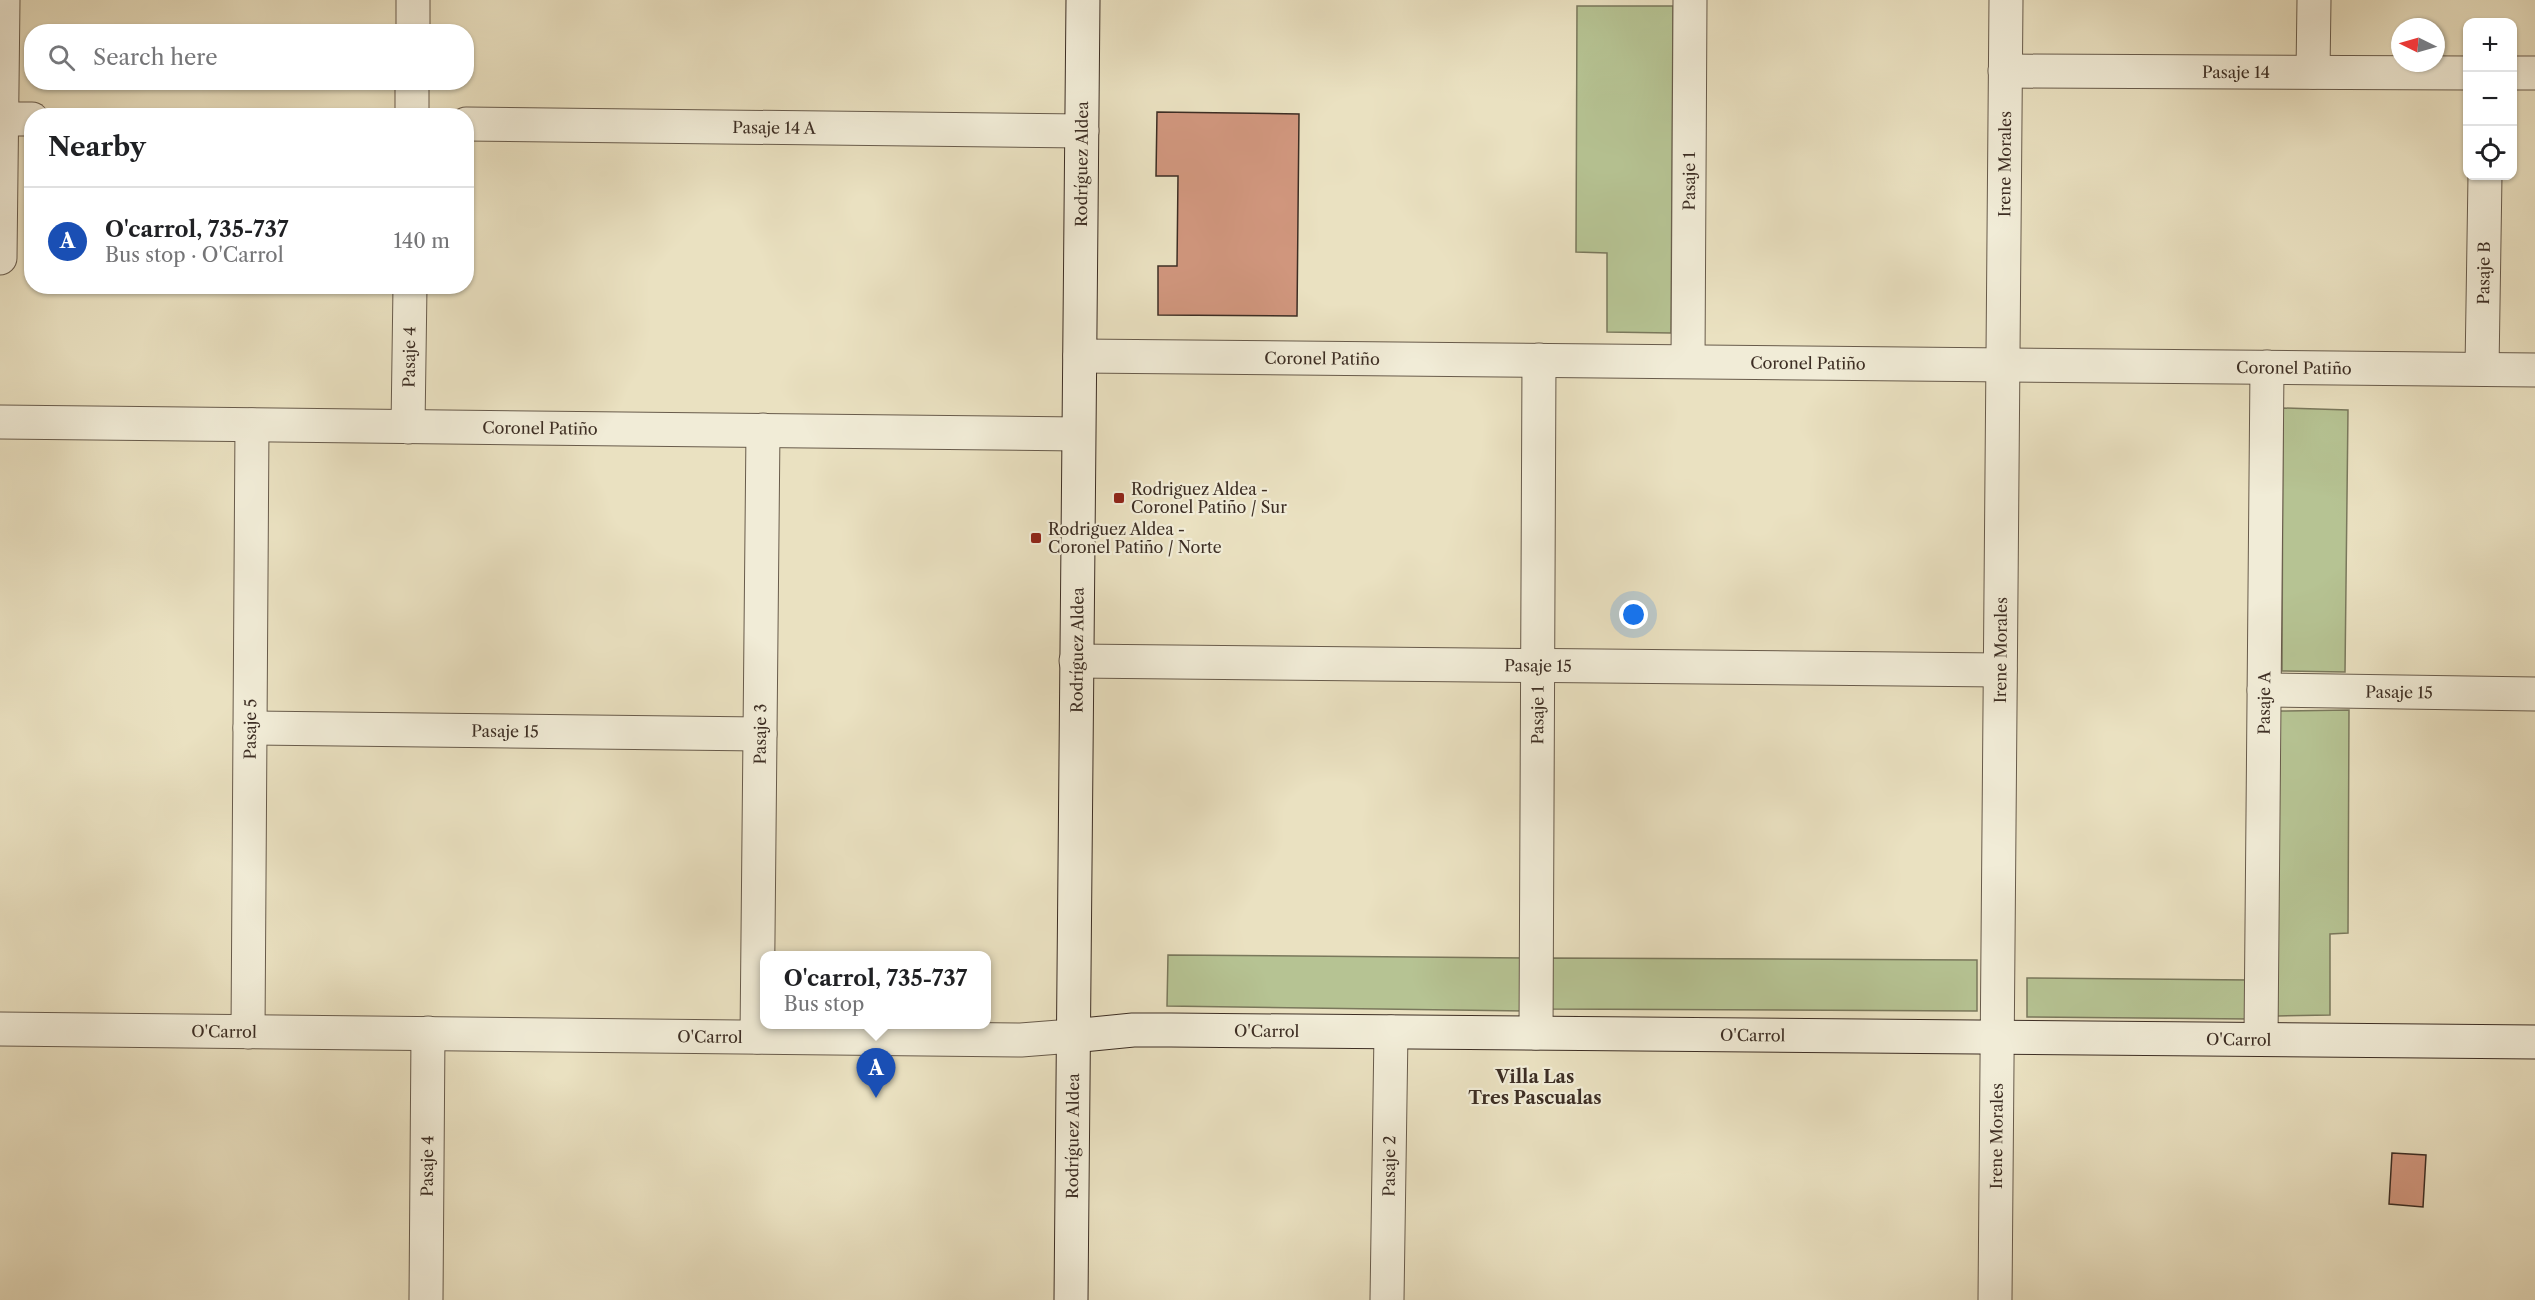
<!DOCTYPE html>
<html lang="en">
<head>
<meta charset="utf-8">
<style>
	:root { --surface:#fff; --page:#f6f6f6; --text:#202124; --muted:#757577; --line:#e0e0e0; --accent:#8f2418 }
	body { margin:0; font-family:"Libre Caslon Text",serif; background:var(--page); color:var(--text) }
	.controls { position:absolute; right:18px; top:18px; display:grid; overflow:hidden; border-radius:12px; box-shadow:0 2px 4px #0004 }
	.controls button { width:54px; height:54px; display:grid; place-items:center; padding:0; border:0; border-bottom:2px solid var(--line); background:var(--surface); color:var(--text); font:30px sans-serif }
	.compass { position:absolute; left:2391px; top:18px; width:54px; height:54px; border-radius:50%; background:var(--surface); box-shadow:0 2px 4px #0004; rotate:275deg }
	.you { position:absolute; left:1634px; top:615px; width:21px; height:21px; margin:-15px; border:4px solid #fff; border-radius:50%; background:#1a73e8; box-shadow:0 0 0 9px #1a73e833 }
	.badge { display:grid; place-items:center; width:39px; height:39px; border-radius:50%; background:var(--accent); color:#fff; font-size:20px; font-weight:700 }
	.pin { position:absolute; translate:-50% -50px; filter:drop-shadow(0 2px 3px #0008) }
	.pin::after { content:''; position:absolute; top:32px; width:21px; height:18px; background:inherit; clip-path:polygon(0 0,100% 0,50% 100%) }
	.popup { position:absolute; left:760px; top:951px; width:231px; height:78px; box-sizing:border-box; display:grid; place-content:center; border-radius:12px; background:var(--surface); filter:drop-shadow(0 2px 4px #0005); font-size:20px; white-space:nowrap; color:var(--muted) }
	.popup b { font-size:22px; color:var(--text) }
	.popup::after { content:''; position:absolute; left:50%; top:100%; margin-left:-12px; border:12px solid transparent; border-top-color:var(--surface) }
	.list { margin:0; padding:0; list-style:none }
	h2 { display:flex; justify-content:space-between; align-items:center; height:78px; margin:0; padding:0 24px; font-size:26px }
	h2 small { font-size:20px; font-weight:400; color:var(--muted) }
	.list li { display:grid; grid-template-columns:39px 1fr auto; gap:18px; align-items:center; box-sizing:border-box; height:108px; padding:0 24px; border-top:2px solid var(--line) }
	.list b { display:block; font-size:22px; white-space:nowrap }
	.list p { margin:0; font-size:20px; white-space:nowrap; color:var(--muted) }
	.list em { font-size:20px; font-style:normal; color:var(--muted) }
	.icon { flex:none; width:33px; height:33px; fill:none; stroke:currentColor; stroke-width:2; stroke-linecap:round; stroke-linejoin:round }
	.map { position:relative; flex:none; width:2535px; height:1300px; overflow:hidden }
	.search { position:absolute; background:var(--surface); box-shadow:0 2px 4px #0004; left:24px; top:24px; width:450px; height:66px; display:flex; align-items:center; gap:15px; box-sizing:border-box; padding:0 21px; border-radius:24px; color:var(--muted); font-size:22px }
	.panel { position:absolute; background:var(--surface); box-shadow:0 2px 4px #0004; left:24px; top:108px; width:450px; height:186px; border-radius:24px }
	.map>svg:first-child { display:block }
</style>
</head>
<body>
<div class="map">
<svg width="2535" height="1300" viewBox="0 0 2535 1300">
	<rect width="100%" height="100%" fill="#eae1c1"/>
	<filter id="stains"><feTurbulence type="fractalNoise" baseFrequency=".00333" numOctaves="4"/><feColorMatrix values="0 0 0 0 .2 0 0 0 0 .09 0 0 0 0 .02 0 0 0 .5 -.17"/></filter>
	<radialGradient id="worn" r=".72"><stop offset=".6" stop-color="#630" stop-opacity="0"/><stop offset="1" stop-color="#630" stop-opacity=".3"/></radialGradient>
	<g fill="#b6c393" stroke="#7a785c" stroke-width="1.5">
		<polygon points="1577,6 1673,6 1671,333 1607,332 1607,253 1576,252"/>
		<polygon points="2283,408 2348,410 2345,672 2282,671"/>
		<polygon points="2349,710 2348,933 2330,934 2330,1015 2277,1016 2280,711"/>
		<polygon points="1168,955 1525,958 1525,1011 1167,1006"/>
		<polygon points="1549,958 1977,960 1977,1011 1549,1009"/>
		<polygon points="2027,978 2250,980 2249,1019 2027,1017"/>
	</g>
	<g fill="#d0967d" stroke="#3d2e24" stroke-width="1.5">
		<polygon points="1157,112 1299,114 1297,316 1158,315 1158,266 1177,266 1178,176 1156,176"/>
		<polygon points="2392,1153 2426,1155 2423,1207 2389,1204"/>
	</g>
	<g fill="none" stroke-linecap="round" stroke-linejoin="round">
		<g stroke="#685b4b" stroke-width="35">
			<g id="street">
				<polyline points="413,32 413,0"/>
				<path id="s1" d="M2005 71 2468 73"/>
				<polyline points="2313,72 2314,0"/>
				<polyline points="2512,73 2535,73"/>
				<polyline points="412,116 412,82"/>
				<polyline points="2,119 32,119"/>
				<path id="s2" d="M466 124 1082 131"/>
				<polyline points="0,258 3,0"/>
				<path id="s3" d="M1080 356 2535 370"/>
				<path id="s4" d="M1688 361 1690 0"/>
				<path id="s5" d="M2482 369 2485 176"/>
				<path id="s6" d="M0 422 1078 434"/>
				<path id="s7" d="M408 427 410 286"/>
				<path id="s8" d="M1076 661 2000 670"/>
				<path id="s9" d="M2264 690 2535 694"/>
				<path id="s10" d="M250 728 760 734"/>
				<path id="s11" d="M0 1029 1021 1040 1072 1036"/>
				<path id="s12" d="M248 1032 252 425"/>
				<path id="s13" d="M1536 1033 1539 360"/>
				<path id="s14" d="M757 1037 763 430"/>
				<path id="s15" d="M2261 1039 2267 367"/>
				<path id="s16" d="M426 1300 428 1033"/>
				<path id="s17" d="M1387 1300 1391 1032"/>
				<path id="s18" d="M1995 1300 2006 0"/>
			</g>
		</g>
		<g stroke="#3d2e24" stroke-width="35">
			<g id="secondary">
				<path id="s19" d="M1072 1036 1133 1030H1171L2535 1042"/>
				<path id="s20" d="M1071 1300 1083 0"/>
			</g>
		</g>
		<use href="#street" stroke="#f1ecd7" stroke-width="33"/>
		<use href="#secondary" stroke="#f1ecd7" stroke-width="33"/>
	</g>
	<g fill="#8f2418" stroke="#f1ecd7" stroke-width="2">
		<rect x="1113" y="492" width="12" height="12" rx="3"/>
		<rect x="1030" y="532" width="12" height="12" rx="3"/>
	</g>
	<g text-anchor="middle" stroke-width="4.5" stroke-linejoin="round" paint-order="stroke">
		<g font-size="16" fill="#3d2e24" stroke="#f1ecd7">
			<text dy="6" stroke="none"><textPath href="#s1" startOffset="231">Pasaje 14</textPath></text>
			<text dy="6" stroke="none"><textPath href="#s2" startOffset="308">Pasaje 14 A</textPath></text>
			<text dy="6" stroke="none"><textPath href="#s20" startOffset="1136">Rodríguez Aldea</textPath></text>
			<text dy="6" stroke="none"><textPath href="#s18" startOffset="1136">Irene Morales</textPath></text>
			<text dy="6" stroke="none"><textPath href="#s4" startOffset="180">Pasaje 1</textPath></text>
			<text dy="6" stroke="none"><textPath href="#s5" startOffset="96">Pasaje B</textPath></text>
			<text dy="6" stroke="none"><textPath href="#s7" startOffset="70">Pasaje 4</textPath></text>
			<text dy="6" stroke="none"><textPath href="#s3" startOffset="242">Coronel Patiño</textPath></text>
			<text dy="6" stroke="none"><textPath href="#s3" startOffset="728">Coronel Patiño</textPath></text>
			<text dy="6" stroke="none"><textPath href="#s3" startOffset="1214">Coronel Patiño</textPath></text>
			<text dy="6" stroke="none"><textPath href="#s6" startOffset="540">Coronel Patiño</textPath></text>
			<text dy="6" stroke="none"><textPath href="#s20" startOffset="650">Rodríguez Aldea</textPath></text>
			<text dy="6" stroke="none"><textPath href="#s18" startOffset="650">Irene Morales</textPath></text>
			<text dy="6" stroke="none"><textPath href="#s8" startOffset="462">Pasaje 15</textPath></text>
			<text dy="6" stroke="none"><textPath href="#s9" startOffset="135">Pasaje 15</textPath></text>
			<text dy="6" stroke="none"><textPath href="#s15" startOffset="336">Pasaje A</textPath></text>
			<text dy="6" stroke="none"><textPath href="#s13" startOffset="318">Pasaje 1</textPath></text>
			<text dy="6" stroke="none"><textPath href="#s12" startOffset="303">Pasaje 5</textPath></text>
			<text dy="6" stroke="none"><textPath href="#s10" startOffset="255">Pasaje 15</textPath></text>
			<text dy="6" stroke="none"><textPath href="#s14" startOffset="303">Pasaje 3</textPath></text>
			<text dy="6" stroke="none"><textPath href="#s19" startOffset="195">O'Carrol</textPath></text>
			<text dy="6" stroke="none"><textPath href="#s11" startOffset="224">O'Carrol</textPath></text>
			<text dy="6" stroke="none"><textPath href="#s19" startOffset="681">O'Carrol</textPath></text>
			<text dy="6" stroke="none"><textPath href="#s11" startOffset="710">O'Carrol</textPath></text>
			<text dy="6" stroke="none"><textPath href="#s19" startOffset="1167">O'Carrol</textPath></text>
			<text dy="6" stroke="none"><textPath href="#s20" startOffset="164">Rodríguez Aldea</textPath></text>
			<text dy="6" stroke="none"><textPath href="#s18" startOffset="164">Irene Morales</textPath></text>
			<text dy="6" stroke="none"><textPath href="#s17" startOffset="134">Pasaje 2</textPath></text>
			<text dy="6" stroke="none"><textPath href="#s16" startOffset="134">Pasaje 4</textPath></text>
		</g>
		<g font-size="16" fill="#3d2e24" stroke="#f1ecd7" text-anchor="start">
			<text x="1131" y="495">Rodriguez Aldea -<tspan x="1131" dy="18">Coronel Patiño / Sur</tspan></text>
			<text x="1048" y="535">Rodriguez Aldea -<tspan x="1048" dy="18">Coronel Patiño / Norte</tspan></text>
		</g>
		<g font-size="18" font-weight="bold" fill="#3d2e24" stroke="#f1ecd7">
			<text x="1535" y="1083">Villa Las<tspan x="1535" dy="21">Tres Pascualas</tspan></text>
		</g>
	</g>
	<rect width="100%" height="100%" filter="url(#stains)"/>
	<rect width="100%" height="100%" fill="url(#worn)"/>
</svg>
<div class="controls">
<button>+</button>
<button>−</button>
<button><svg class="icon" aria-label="locate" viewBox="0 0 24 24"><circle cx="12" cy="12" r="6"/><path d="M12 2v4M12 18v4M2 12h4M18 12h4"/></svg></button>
</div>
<svg class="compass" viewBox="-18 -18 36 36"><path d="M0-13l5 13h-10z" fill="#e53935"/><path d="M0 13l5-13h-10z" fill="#757577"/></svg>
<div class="you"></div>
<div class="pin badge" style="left:876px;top:1098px;background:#1a4fb4">A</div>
<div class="popup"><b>O'carrol, 735-737</b>Bus stop</div>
<div class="search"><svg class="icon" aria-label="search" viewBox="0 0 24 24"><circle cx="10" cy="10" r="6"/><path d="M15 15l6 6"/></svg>Search here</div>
<section class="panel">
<h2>Nearby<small></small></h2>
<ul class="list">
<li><span class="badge" style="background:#1a4fb4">A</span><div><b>O'carrol, 735-737</b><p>Bus stop · O'Carrol</p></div><em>140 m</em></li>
</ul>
</section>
</div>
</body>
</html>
